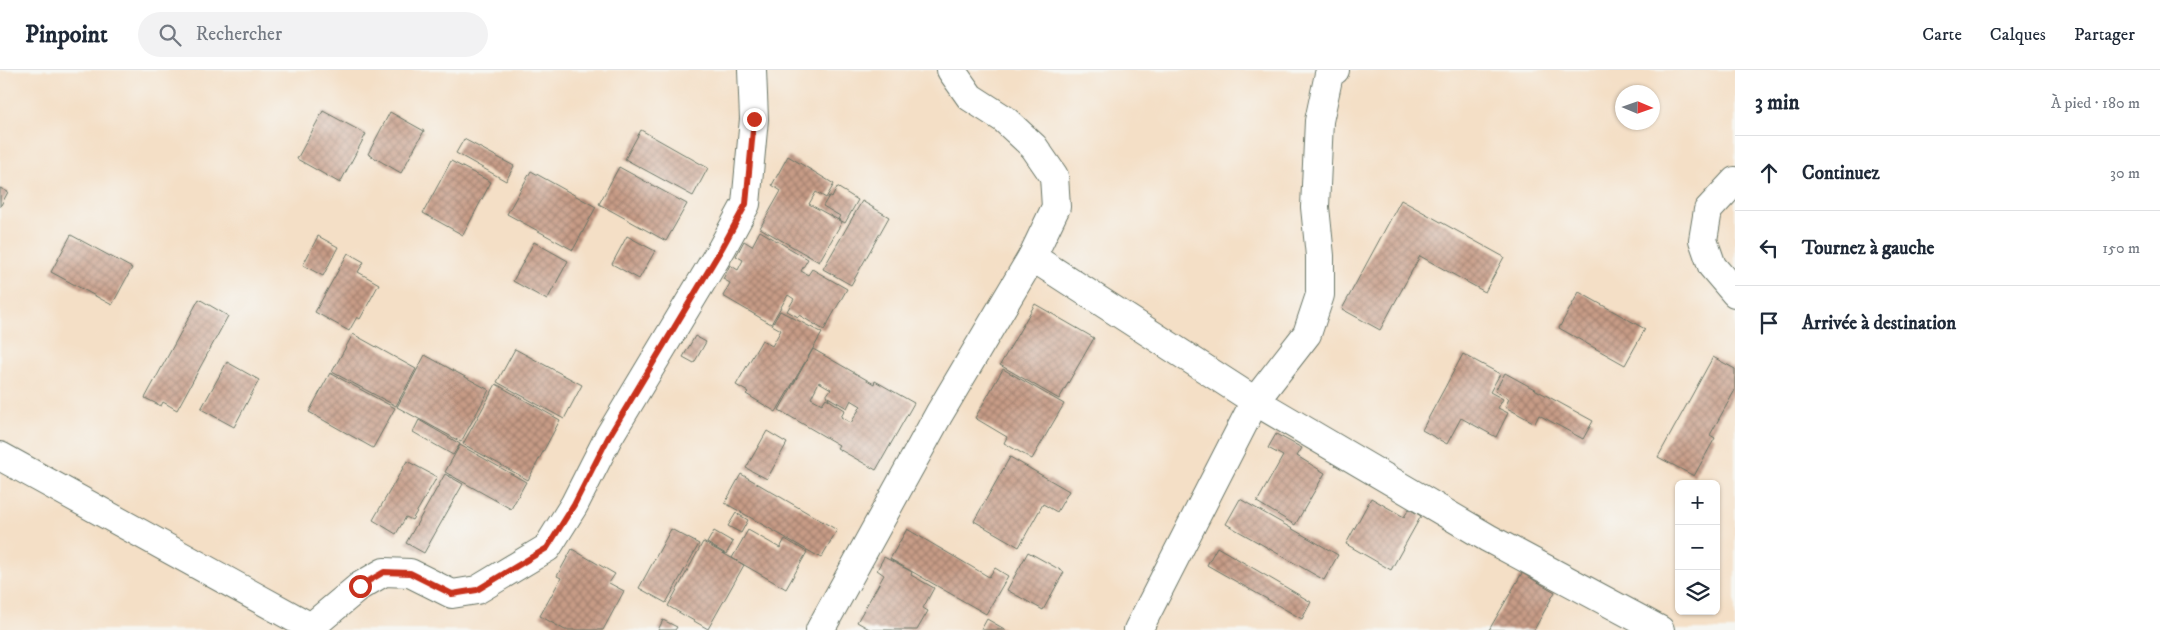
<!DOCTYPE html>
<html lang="fr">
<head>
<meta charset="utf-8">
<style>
	:root { --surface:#fff; --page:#f2f2f3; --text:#1f2937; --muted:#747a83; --line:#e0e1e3 }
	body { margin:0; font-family:"IM FELL DW Pica",serif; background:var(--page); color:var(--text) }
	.controls { position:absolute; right:15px; bottom:15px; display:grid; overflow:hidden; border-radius:8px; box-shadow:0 1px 4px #0004 }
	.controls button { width:45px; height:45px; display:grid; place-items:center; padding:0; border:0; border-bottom:1px solid var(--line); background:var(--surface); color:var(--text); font:25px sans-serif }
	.compass { position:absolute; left:1615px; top:15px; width:45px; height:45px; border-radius:50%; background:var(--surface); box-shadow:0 1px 4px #0004; rotate:92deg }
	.stop { position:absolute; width:15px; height:15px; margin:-11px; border:4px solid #c8321e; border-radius:50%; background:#fff }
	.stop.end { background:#c8321e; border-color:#fff; box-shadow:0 1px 5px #0008 }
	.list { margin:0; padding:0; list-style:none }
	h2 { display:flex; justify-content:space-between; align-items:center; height:65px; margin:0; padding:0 20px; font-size:21px }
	h2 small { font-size:16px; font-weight:400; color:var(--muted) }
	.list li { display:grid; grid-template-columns:32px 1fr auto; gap:15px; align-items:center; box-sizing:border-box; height:75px; padding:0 20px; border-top:1px solid var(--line) }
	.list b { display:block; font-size:19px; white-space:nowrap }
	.list em { font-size:16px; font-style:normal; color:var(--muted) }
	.icon { flex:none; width:28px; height:28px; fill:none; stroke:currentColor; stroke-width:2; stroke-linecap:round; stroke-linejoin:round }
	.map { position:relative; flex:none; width:1735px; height:560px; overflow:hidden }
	header { display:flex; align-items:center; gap:30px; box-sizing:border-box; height:70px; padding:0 25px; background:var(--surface); border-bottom:1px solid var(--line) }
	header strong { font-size:24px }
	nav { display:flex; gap:28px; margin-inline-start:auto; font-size:18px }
	.search { width:350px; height:45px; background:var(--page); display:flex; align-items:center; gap:12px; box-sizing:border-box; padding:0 18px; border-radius:28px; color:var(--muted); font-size:19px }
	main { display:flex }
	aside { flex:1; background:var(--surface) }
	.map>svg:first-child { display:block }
</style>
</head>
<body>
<header>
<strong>Pinpoint</strong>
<div class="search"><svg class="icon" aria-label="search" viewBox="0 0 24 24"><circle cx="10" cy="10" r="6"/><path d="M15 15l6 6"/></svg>Rechercher</div>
<nav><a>Carte</a><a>Calques</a><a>Partager</a></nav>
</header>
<main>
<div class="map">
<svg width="1735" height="560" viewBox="0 0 1735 560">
	<defs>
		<pattern id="building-cross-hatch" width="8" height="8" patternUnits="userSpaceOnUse" patternTransform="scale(1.25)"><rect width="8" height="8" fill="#c79b86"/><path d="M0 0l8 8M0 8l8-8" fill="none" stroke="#a1806e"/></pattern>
	</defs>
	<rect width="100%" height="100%" fill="#f6f6f2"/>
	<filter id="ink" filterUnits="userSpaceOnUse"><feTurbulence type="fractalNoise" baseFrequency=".02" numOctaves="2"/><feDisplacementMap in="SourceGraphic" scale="10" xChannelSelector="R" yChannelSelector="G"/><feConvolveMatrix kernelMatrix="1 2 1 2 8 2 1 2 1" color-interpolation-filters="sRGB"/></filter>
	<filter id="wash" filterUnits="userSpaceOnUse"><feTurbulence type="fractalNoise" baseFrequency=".0096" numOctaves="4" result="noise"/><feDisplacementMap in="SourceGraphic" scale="20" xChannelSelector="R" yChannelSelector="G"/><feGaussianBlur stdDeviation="1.12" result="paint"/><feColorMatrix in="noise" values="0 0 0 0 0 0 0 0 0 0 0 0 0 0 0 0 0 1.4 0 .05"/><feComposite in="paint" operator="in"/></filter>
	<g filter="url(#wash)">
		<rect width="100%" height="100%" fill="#f4dfc6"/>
		<g id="blocks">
			<g fill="url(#building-cross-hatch)" fill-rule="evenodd">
				<polygon points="323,41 366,64 340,113 297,89"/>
				<polygon points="390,42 424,61 401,103 368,84"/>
				<polygon points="641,60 708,98 693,126 625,89"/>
				<polygon points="464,69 514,96 506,111 456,83"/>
				<polygon points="788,86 834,114 826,128 816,122 809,134 842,152 819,192 760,158 781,121 772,115"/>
				<polygon points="451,91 491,112 463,165 423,143"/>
				<polygon points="619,97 687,134 666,171 599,134"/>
				<polygon points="531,101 596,137 573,180 507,144"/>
				<polygon points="837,117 858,130 845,153 838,149 840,146 823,136 829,126 832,128"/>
				<polygon points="0,118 8,122 0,137"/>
				<polygon points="1401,130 1504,187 1485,222 1420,186 1380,260 1342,239"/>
				<polygon points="862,131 889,147 851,215 823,199"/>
				<polygon points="760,161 808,189 801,201 808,205 812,199 847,219 824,260 799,245 798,247 787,241 794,229 788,225 771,254 723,226 730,213 723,209 730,195 738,200 743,190 736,186 744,171 752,176"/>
				<polygon points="71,165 132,198 112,235 51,202"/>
				<polygon points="318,166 338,177 323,206 303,195"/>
				<polygon points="627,166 655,181 639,209 612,194"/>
				<polygon points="534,172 568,191 547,230 513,211"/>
				<polygon points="348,183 364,192 358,202 379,214 360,249 357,247 349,261 315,242"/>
				<polygon points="1579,222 1645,259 1625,295 1559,258"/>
				<polygon points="199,229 228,246 177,340 163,332 161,336 145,328"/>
				<polygon points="1035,234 1094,268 1059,329 1000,295"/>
				<polygon points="780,241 822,263 776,342 746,324 748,322 736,315 762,270 772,276 781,260 772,255"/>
				<polygon points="353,264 416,299 396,336 332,302"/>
				<polygon points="695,266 706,272 694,293 683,287"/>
				<polygon points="515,279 582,315 564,349 497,312"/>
				<path d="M813 279 874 314 875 311 914 333 876 400 837 378 839 375 779 340ZM819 312 831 319 826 326 847 338 851 330 861 336 851 353 841 347 845 340 826 328 822 334 811 328Z"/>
				<polygon points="1463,284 1500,304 1490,322 1503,329 1498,338 1508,343 1496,367 1461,348 1447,374 1422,360"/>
				<polygon points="425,285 489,320 461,372 397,337"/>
				<polygon points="1713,287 1735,299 1735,320 1710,365 1715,368 1694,406 1658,387"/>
				<polygon points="227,292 259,310 234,357 201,339"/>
				<polygon points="1003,299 1064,334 1032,389 1004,373 1007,367 975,348"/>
				<polygon points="330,303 395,338 373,378 309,342"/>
				<polygon points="1505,303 1593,351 1583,369 1539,345 1535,353 1505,337 1509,329 1495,321"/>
				<polygon points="496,314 560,350 528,410 463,374"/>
				<polygon points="419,350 460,374 453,385 413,362"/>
				<polygon points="767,361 787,373 767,409 746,398"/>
				<polygon points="1276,364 1302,378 1297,386 1325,403 1295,455 1257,432 1283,386 1268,378"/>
				<polygon points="460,375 526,412 511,439 445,402"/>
				<polygon points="1010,387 1069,421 1057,442 1043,434 1019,477 974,451"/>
				<polygon points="407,391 437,407 412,450 406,447 396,464 373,450"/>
				<polygon points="445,404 463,414 424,483 406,473"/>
				<polygon points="741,404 837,460 821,488 725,433"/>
				<polygon points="1371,428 1404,447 1409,439 1421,446 1391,500 1346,474"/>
				<polygon points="1240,429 1338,485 1324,510 1226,454"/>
				<polygon points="736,443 748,450 741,463 728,456"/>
				<polygon points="671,459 699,474 666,533 639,518"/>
				<polygon points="907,459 989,507 995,498 1008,506 986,544 890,489"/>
				<polygon points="748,460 780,478 785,469 807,482 786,519 732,488"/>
				<polygon points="714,461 733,472 726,484 707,473"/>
				<polygon points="703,472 744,495 708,559 668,536"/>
				<polygon points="1217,477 1311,532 1302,549 1207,495"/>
				<polygon points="572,479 615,504 609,513 624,521 603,560 565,560 540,546 561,508 557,506"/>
				<polygon points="1028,482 1064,502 1043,540 1007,520"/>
				<polygon points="884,487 912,502 911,505 934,518 923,538 928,541 917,560 871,560 857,552 884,505 877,500"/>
				<polygon points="1522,503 1555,522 1534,560 1489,560"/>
				<polygon points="987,549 1006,560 981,560"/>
				<polygon points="663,550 677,557 675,560 658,560"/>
			</g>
		</g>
	</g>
	<g filter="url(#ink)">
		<use href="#blocks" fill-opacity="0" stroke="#6a7667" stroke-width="1"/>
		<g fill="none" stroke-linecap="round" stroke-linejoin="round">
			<g stroke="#6a7667" stroke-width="30">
				<g id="minor">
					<polyline points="1735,111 1708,140 1703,170 1712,196 1735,223"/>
					<polyline points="1032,187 1255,331 1488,468 1660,560"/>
					<polyline points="0,386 316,560"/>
					<polyline points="311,557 360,516 384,502 410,503 452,524 477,520 547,478 574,435 608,368 722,178 746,134 754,49 752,0"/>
					<polyline points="820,560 939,344 1032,187 1056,137 1054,106 1034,77 1004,49 970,27 951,0"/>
					<polyline points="1138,560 1255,331 1307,264 1320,225 1320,186 1315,137 1319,51 1329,4 1335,0"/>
				</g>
			</g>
			<use href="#minor" stroke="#fff" stroke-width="28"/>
		</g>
	</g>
	<g fill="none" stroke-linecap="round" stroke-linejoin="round" filter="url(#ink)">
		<polyline stroke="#c8321e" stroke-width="6" points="360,516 384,502 410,503 452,524 477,520 547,478 574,435 608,368 722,178 746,134 754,49"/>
	</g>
</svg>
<div class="controls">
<button>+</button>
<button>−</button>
<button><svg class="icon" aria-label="layers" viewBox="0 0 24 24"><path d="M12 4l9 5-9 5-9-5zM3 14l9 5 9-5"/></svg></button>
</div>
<svg class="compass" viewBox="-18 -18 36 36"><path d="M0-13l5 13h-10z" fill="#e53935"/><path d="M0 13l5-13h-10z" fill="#747a83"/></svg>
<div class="stop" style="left:360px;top:516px"></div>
<div class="stop end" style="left:754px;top:49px"></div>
</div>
<aside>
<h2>3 min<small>À pied · 180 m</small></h2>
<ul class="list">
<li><svg class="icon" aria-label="ahead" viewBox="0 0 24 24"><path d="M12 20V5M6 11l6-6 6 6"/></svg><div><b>Continuez</b></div><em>30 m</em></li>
<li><svg class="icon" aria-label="left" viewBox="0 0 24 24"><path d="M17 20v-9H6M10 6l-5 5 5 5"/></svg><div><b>Tournez à gauche</b></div><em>150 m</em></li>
<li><svg class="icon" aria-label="arrive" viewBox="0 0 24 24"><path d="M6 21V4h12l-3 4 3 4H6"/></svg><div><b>Arrivée à destination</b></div></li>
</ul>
</aside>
</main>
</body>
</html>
